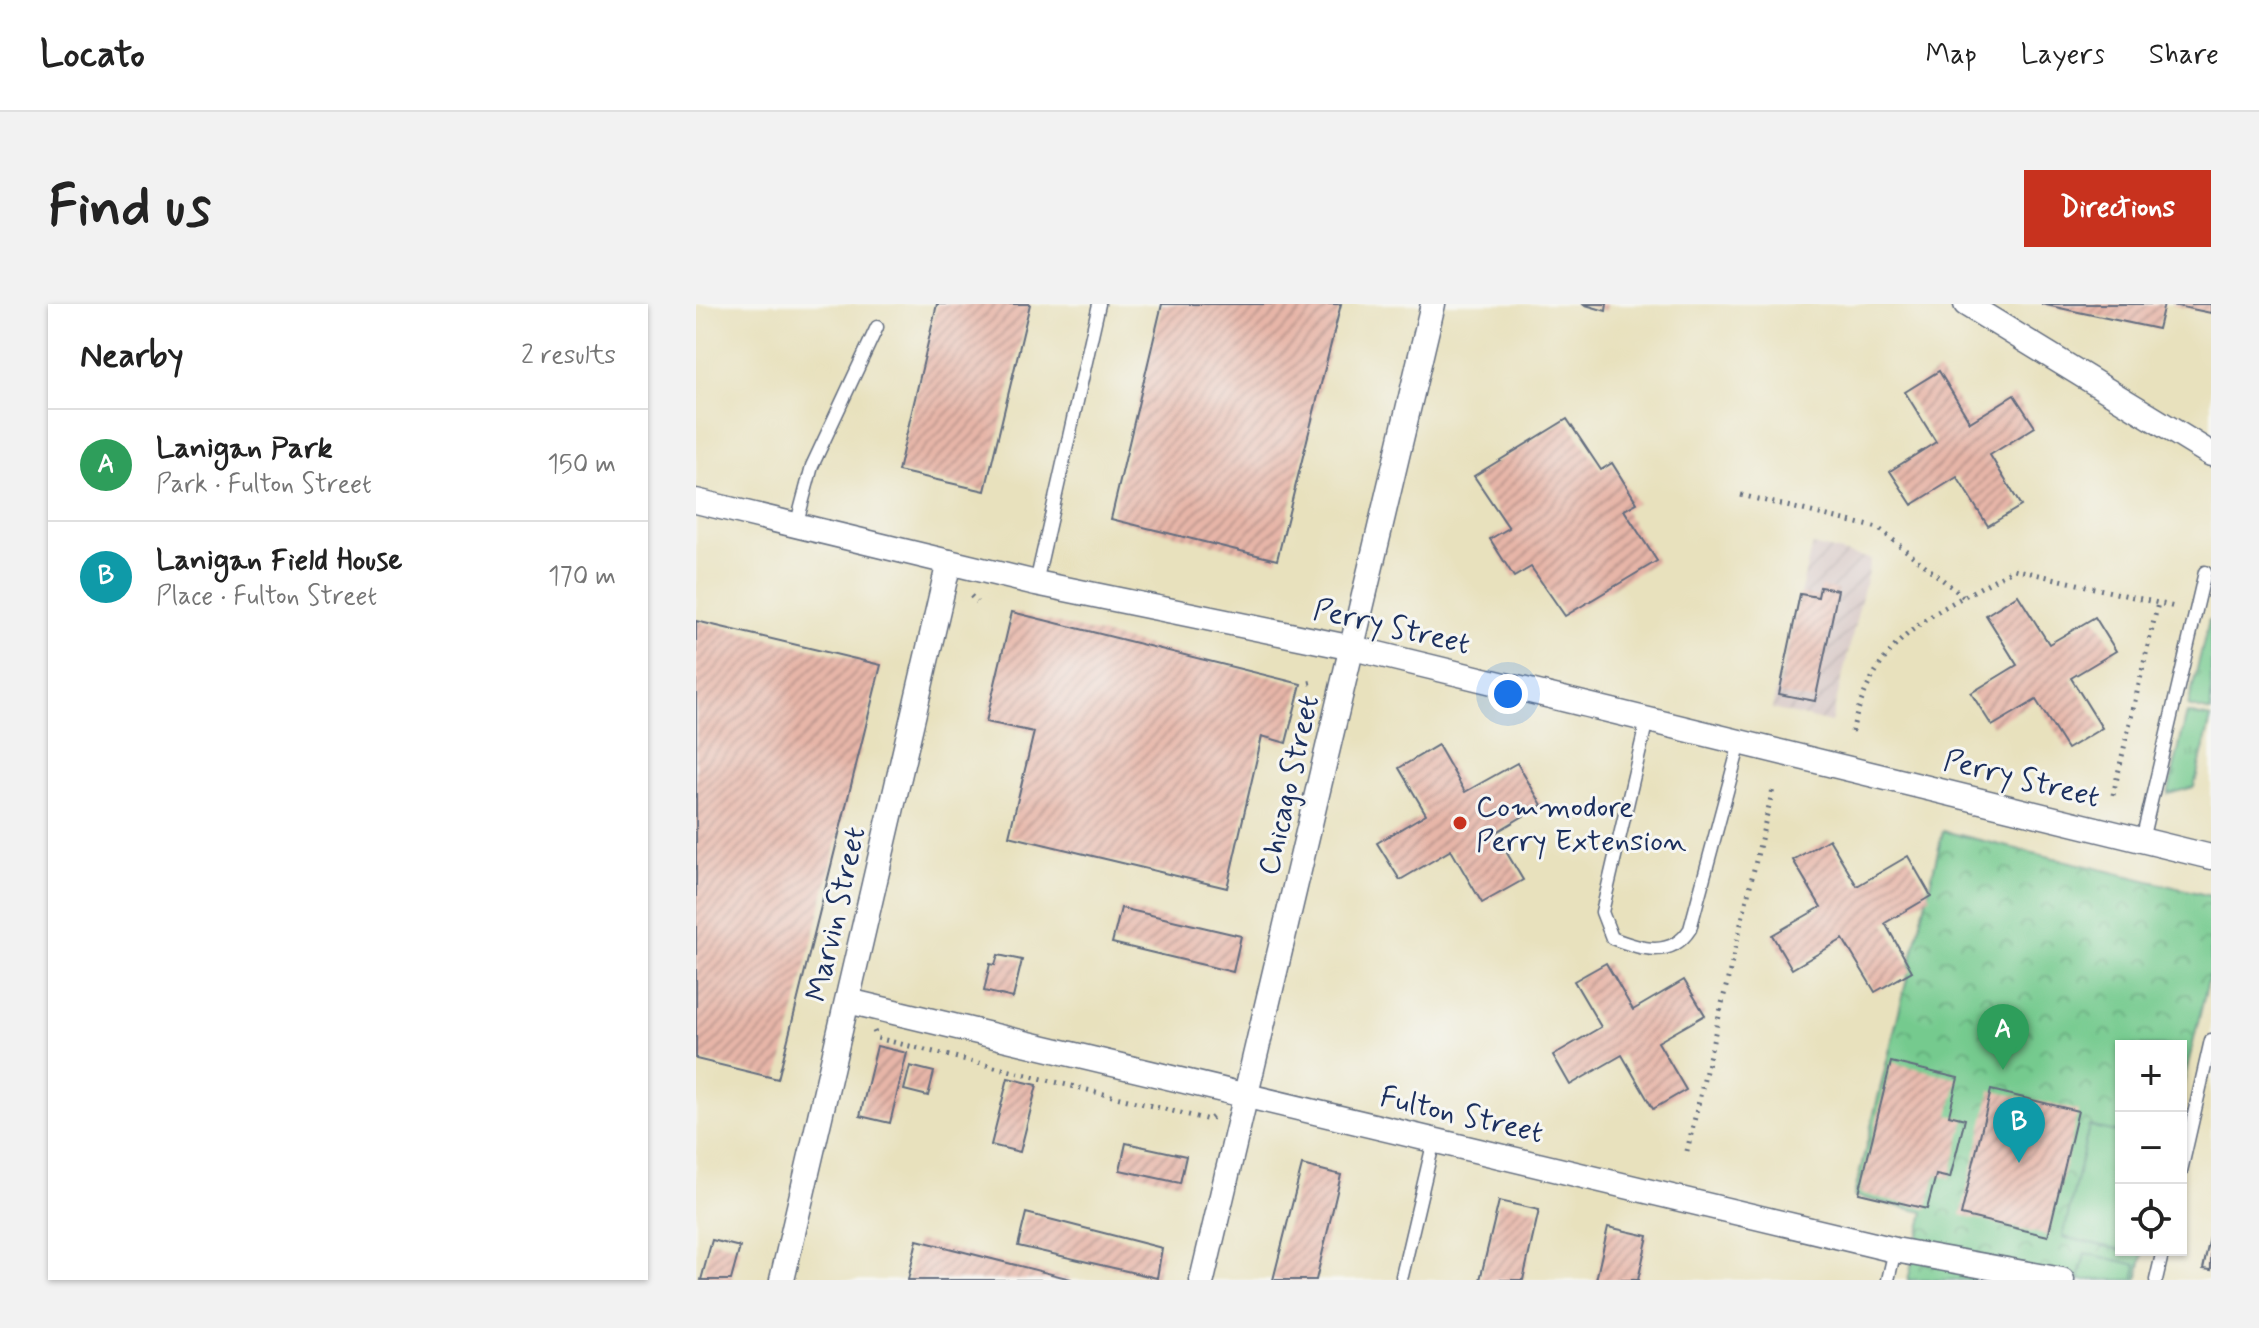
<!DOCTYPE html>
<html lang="en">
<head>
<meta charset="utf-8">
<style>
	:root { --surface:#fff; --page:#f2f2f2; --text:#222; --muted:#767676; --line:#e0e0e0; --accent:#c8321e }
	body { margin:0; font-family:Mynerve,sans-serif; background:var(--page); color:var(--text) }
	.controls { position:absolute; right:24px; bottom:24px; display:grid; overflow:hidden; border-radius:0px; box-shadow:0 2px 6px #0004 }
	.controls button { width:72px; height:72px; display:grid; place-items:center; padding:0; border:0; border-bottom:2px solid var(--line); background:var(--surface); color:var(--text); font:40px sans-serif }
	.you { position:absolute; left:812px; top:390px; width:28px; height:28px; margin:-20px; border:6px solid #fff; border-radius:50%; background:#1a73e8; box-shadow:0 0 0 12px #1a73e833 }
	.badge { display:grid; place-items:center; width:52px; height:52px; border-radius:50%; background:var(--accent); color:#fff; font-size:26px; font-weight:700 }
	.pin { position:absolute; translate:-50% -66px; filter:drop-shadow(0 2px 4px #0008) }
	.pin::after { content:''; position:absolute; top:42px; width:28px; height:24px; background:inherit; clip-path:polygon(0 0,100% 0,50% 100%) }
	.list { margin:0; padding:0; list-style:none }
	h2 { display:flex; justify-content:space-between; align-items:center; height:104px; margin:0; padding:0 32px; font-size:34px }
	h2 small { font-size:26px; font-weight:400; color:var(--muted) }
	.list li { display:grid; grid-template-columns:52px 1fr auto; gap:24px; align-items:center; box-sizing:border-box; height:112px; padding:0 32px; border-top:2px solid var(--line) }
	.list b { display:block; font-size:30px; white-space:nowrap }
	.list p { margin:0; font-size:26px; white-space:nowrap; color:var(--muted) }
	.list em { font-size:26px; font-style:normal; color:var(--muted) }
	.icon { flex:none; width:44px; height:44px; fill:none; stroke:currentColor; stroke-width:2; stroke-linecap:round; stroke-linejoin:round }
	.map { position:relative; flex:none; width:1515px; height:976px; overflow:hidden; border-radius:0px }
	header { display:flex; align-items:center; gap:48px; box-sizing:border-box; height:112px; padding:0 40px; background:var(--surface); border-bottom:2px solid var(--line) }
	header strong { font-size:38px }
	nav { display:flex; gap:44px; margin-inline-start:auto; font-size:28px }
	.intro { display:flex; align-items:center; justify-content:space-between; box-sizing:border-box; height:192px; padding:0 48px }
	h1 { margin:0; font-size:56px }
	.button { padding:20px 36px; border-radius:0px; background:var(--accent); color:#fff; font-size:28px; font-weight:700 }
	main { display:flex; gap:48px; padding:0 48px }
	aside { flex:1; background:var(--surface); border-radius:0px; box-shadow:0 2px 6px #0004 }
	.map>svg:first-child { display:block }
</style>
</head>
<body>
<header>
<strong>Locato</strong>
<nav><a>Map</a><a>Layers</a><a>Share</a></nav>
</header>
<div class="intro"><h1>Find us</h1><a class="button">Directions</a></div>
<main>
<aside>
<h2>Nearby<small>2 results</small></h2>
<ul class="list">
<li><span class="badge" style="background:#2e9e5b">A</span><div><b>Lanigan Park</b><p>Park · Fulton Street</p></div><em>150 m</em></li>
<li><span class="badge" style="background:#0f9aa8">B</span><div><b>Lanigan Field House</b><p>Place · Fulton Street</p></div><em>170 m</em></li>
</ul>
</aside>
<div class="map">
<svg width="1515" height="976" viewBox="0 0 1515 976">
	<defs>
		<pattern id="industrial-furrows" width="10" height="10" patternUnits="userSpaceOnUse" patternTransform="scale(2)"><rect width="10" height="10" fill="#d1bfbd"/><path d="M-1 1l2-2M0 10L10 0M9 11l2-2" fill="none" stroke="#b3a4a5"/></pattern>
		<pattern id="grass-tufts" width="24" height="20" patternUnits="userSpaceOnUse" patternTransform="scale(2)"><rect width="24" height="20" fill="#74ca8e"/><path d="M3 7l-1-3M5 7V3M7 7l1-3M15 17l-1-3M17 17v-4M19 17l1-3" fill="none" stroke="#5ea477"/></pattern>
		<pattern id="park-crowns" width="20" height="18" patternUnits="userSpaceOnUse" patternTransform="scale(2)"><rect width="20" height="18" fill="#74ca8e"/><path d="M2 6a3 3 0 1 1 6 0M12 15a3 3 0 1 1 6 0" fill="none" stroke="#5ea477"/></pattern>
		<pattern id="building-hatch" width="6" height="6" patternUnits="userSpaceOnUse" patternTransform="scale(2)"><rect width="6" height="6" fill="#e7b6a8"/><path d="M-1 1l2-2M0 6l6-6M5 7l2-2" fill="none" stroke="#ba948c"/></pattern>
	</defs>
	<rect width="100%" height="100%" fill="#f6f6f2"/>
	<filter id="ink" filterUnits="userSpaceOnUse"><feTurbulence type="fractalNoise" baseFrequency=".0125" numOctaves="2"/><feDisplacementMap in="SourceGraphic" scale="16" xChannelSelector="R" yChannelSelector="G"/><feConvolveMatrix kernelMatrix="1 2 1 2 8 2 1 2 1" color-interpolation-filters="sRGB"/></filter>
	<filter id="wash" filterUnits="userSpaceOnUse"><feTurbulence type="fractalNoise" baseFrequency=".006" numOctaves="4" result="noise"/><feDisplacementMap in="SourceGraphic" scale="32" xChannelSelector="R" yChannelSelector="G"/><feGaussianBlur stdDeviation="1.8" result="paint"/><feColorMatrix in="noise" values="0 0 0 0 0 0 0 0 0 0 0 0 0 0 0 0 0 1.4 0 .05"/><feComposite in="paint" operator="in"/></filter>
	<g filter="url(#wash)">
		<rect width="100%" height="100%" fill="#e8e1bd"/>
		<polygon fill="url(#industrial-furrows)" points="1116,241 1175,255 1135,419 1076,405"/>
		<g fill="url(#grass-tufts)" stroke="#487c76" stroke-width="2">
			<polygon points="1513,316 1515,316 1515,408 1492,402"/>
			<polygon points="1491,409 1515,414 1498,483 1472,490"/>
		</g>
		<polygon fill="url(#park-crowns)" stroke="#487c76" stroke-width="2" points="1247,527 1515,592 1515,664 1485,790 1485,742 1425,742 1425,946 1448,946 1441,976 1212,976 1228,908 1158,892"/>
		<g fill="#74ca8e" stroke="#487c76" stroke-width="2">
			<polygon points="1393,822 1425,829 1426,946 1367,933"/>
			<polygon points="1389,949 1441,961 1438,976 1383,976"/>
		</g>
		<g id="blocks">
			<g fill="url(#building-hatch)">
				<polygon points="241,0 334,0 289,187 202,167"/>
				<polygon points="466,0 645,0 581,256 415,215"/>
				<polygon points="886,0 911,0 910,7"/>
				<polygon points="1345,0 1468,0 1462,25"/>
				<polygon points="1476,0 1515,0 1515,9 1476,1"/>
				<polygon points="1243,67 1274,118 1318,91 1339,123 1294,151 1325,202 1292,222 1261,173 1216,201 1194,167 1240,138 1209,88"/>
				<polygon points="871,115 905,166 916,159 941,199 928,206 961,257 869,312 835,263 818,273 794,235 813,224 778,172"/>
				<polygon points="1124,283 1142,286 1119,397 1083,390 1104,290 1122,293"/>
				<polygon points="1322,291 1353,340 1399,313 1420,347 1375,374 1406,424 1371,445 1340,396 1296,422 1275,389 1321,361 1290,311"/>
				<polygon points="316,308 605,380 590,439 566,432 531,584 313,532 338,428 290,418"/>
				<polygon points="0,317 185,361 82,775 0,755"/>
				<polygon points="742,441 769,488 821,459 846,501 799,529 827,576 786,599 755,546 704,576 681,539 730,510 703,464"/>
				<polygon points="1133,535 1161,582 1212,552 1235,592 1189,619 1216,667 1179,688 1147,635 1096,665 1076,631 1125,603 1097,556"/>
				<polygon points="425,604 545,632 537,668 416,639"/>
				<polygon points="302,651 326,656 317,694 288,687 294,660 299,661"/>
				<polygon points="910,659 937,706 988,676 1009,711 962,738 990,786 957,805 926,751 874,781 857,751 905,723 878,677"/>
				<polygon points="181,742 211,749 194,819 164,812"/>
				<polygon points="1195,758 1262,774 1253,811 1269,815 1254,874 1240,871 1231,905 1163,889"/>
				<polygon points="214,762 238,768 232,792 208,786"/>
				<polygon points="312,774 341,781 324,848 295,841"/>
				<polygon points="1295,786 1382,807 1352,932 1265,911"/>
				<polygon points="430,839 490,852 484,879 424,866"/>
				<polygon points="606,861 645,871 620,976 577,976"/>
				<polygon points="803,897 843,906 827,976 784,976"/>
				<polygon points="330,909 466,944 461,974 322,942"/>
				<polygon points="912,923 952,932 942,976 900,976"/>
				<polygon points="1514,933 1515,933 1515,966 1507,965"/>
				<polygon points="16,936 44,943 35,976 5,976"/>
				<polygon points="221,936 375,975 375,976 212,976"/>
			</g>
		</g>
	</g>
	<g filter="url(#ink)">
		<use href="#blocks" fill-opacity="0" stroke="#636d7f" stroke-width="2"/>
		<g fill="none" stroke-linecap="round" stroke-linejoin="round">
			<g stroke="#636d7f" stroke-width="15">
				<g id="lane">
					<polyline points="100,222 116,162 181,23"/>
					<polyline points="340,279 403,0"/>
					<path d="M951 416 906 608 916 634C944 645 975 655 994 625L1044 439"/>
					<polyline points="1446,536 1509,268"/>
					<polyline points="1485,867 1515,736"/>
					<polyline points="706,972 738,836"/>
					<polyline points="1192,976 1199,946"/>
					<polyline points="1460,976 1467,946"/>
				</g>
			</g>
			<g stroke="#636d7f" stroke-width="27">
				<g id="street">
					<polyline points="1270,0 1515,150"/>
					<polyline points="0,197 340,279 657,344 1515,553"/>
					<polyline points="152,697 1199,946 1366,976"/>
					<polyline points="86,976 253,258"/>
					<polyline points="506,976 737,0"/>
				</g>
			</g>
			<g stroke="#636d7f" stroke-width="5" stroke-dasharray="2 6" stroke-linecap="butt">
				<polyline points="1045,191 1182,224 1268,293"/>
				<polyline points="275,292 281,298"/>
				<polyline points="628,303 631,306"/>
				<polyline points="613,379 617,378"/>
				<path d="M1156 428C1179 330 1238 310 1318 265L1479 303"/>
				<polyline points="1417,491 1462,299"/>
				<polyline points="178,727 181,734 513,816 518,812"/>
				<polyline points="991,847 1077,485"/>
			</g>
			<use href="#lane" stroke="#fff" stroke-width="12"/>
			<use href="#street" stroke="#fff" stroke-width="24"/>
		</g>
	</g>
	<circle fill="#c8321e" stroke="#f6f6f2" stroke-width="3" cx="764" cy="519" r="8"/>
	<g text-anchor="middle" stroke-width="6" stroke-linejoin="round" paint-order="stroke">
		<g font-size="30" fill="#1b2f5e" stroke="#f6f6f2">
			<text transform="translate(696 322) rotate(13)" y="10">Perry Street</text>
			<text transform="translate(1326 474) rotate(14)" y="10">Perry Street</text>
			<text transform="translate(592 481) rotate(-77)" y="10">Chicago Street</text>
			<text transform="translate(139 610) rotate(-77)" y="10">Marvin Street</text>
			<text transform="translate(766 810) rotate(13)" y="10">Fulton Street</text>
		</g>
		<g font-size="30" fill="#1b2f5e" stroke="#f6f6f2" text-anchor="start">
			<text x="780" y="512">Commodore<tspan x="780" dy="34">Perry Extension</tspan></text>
		</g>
	</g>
</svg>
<div class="controls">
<button>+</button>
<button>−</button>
<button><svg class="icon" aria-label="locate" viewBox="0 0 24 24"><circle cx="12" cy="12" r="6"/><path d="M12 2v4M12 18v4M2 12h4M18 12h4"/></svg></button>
</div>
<div class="you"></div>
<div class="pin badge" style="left:1307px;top:766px;background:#2e9e5b">A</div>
<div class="pin badge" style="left:1323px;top:859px;background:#0f9aa8">B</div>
</div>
</main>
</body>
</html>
